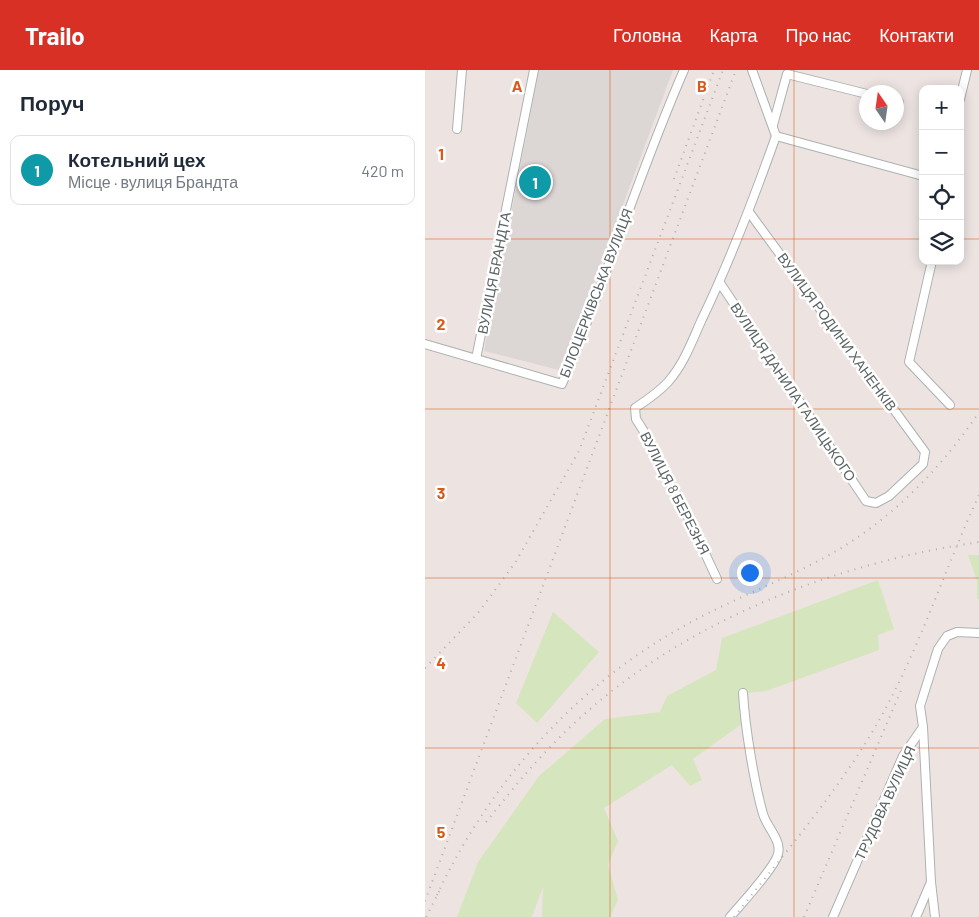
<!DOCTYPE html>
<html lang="uk">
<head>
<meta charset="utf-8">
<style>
	:root { --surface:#fff; --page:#f2f2f3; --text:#1f2937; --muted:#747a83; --line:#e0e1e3; --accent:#d93025 }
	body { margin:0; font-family:Barlow,sans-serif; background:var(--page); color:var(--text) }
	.controls { position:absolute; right:15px; top:15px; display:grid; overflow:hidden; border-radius:10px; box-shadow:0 2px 12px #0003 }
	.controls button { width:45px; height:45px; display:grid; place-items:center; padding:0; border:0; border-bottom:1px solid var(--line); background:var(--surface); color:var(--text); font:25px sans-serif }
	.compass { position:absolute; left:434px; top:15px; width:45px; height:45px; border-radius:50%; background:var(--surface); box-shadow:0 2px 12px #0003; rotate:347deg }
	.you { position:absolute; left:324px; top:502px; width:18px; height:18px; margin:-12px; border:4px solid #fff; border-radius:50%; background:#1a73e8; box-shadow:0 0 0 8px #1a73e833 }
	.badge { display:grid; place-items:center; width:32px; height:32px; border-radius:50%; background:var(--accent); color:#fff; font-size:16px; font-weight:700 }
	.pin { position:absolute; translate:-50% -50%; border:2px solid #fff; box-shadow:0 1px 5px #0006 }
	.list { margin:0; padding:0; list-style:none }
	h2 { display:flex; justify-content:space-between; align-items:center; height:65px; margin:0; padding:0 20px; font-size:21px }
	h2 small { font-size:16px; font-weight:400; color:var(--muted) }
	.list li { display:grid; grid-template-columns:32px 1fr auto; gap:15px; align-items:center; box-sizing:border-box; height:70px; margin:0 10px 10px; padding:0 10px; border:1px solid var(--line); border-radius:10px }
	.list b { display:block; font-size:19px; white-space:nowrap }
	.list p { margin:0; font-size:16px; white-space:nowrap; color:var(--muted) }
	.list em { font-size:16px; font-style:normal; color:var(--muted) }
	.icon { flex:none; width:28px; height:28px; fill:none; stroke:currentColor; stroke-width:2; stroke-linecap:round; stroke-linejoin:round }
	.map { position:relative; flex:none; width:554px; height:847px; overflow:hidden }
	header { display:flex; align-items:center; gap:30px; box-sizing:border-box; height:70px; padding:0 25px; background:var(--accent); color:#fff }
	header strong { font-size:24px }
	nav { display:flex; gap:28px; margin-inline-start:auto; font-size:18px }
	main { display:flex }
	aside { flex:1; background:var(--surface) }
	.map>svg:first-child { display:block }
</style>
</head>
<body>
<header>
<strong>Trailo</strong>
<nav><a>Головна</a><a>Карта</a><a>Про нас</a><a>Контакти</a></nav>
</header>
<main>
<aside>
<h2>Поруч<small></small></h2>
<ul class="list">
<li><span class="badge" style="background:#0f9aa8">1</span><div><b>Котельний цех</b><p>Місце · вулиця Брандта</p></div><em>420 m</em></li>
</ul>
</aside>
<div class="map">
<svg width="554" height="847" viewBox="0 0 554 847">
	<rect width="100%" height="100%" fill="#ede4e2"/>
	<polygon fill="#dcd6d5" points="114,0 248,0 156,248 134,300 59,281"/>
	<g fill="#d5e5be">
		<polygon points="543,485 554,485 554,529 552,529 552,511"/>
		<polygon points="453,510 469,559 453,565 454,580 341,621 313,624 318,653 268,689 277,710 265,716 247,695 179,738 193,771 183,795 193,830 185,847 117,847 118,817 107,847 32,847 53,792 114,706 180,649 235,642 242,626 291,600 297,568"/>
		<polygon points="128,542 174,582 112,653 91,633"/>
	</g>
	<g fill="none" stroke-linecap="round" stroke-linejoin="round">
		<g stroke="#abb2b3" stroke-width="10">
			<g id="minor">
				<polyline points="327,0 351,66 498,106"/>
				<polyline points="535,29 542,0"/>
				<polyline points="472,31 474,32"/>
				<polyline points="348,55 362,4 442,24"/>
				<polyline points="32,59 37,0"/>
				<polyline points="507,191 484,292 525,335"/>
				<polyline points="295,213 441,431 451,433 464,426 498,394 500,382 324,142"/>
				<path d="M0 274 137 314C181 211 214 103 259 0"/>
				<polyline points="51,289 109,0"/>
				<path d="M292 509 255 430 236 399 218 360 211 349 210 338C222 330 233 323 243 312 259 294 267 271 277 249 306 189 329 128 351 66"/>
				<polyline points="498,657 506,812 510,847"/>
				<path d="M305 847C317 833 345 803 352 787 359 772 342 758 338 744 329 712 320 657 318 623"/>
				<polyline points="408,847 478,686 498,657 495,636 513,579 522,566 532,562 554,563"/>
				<polyline points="491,847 506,812"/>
			</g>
		</g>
		<use href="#minor" stroke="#fff" stroke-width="8"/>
		<g stroke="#adafaf" stroke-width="2" stroke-dasharray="1 6" stroke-linecap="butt">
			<polyline points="249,109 289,0"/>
			<polyline points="0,598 53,543 90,493 154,381 298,0"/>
			<path d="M61 752C83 725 105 697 130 672 241 558 399 495 554 472"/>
			<path d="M12 825C63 716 148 619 252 560 298 533 348 515 395 490 460 456 514 402 554 342"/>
			<polyline points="0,831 311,0"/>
			<polyline points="1,847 15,820"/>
			<path d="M309 847C355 789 404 732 443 669 490 593 517 505 554 425"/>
			<polyline points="379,847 477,618"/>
		</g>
	</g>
	<path fill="none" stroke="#da5a15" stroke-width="1" stroke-opacity="0.55" d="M185 0V847M369 0V847M0 169H498M535 169H554M0 339H554M0 508H554M0 678H554"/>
	<g text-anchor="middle" stroke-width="5" stroke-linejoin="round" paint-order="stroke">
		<g font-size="14" fill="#5a6363" stroke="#fff">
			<text transform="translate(69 203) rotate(-79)" y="5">ВУЛИЦЯ БРАНДТА</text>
			<text transform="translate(171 223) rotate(-69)" y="5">БІЛОЦЕРКІВСЬКА ВУЛИЦЯ</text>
			<text transform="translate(412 262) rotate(54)" y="5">ВУЛИЦЯ РОДИНИ ХАНЕНКІВ</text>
			<text transform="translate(368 322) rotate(56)" y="5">ВУЛИЦЯ ДАНИЛА ГАЛИЦЬКОГО</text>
			<text transform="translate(250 423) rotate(63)" y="5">ВУЛИЦЯ 8 БЕРЕЗНЯ</text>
			<text transform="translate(460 733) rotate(-65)" y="5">ТРУДОВА ВУЛИЦЯ</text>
		</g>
	</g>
	<g font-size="16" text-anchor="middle" font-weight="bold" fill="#da5a15" stroke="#fff" stroke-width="5" stroke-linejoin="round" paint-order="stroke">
		<text x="92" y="22">A</text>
		<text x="277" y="22">B</text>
		<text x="16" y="90">1</text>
		<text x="16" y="260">2</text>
		<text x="16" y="429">3</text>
		<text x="16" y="599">4</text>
		<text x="16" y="768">5</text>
	</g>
</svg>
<div class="controls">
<button>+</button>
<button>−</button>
<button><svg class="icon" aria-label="locate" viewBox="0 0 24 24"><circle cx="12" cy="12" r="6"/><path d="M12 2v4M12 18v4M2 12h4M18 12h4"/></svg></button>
<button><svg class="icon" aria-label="layers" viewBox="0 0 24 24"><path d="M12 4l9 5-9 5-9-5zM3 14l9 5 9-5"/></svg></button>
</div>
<svg class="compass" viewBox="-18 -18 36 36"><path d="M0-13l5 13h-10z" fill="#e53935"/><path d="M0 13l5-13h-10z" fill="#747a83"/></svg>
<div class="you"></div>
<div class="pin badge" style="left:110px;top:112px;background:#0f9aa8">1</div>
</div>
</main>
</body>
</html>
